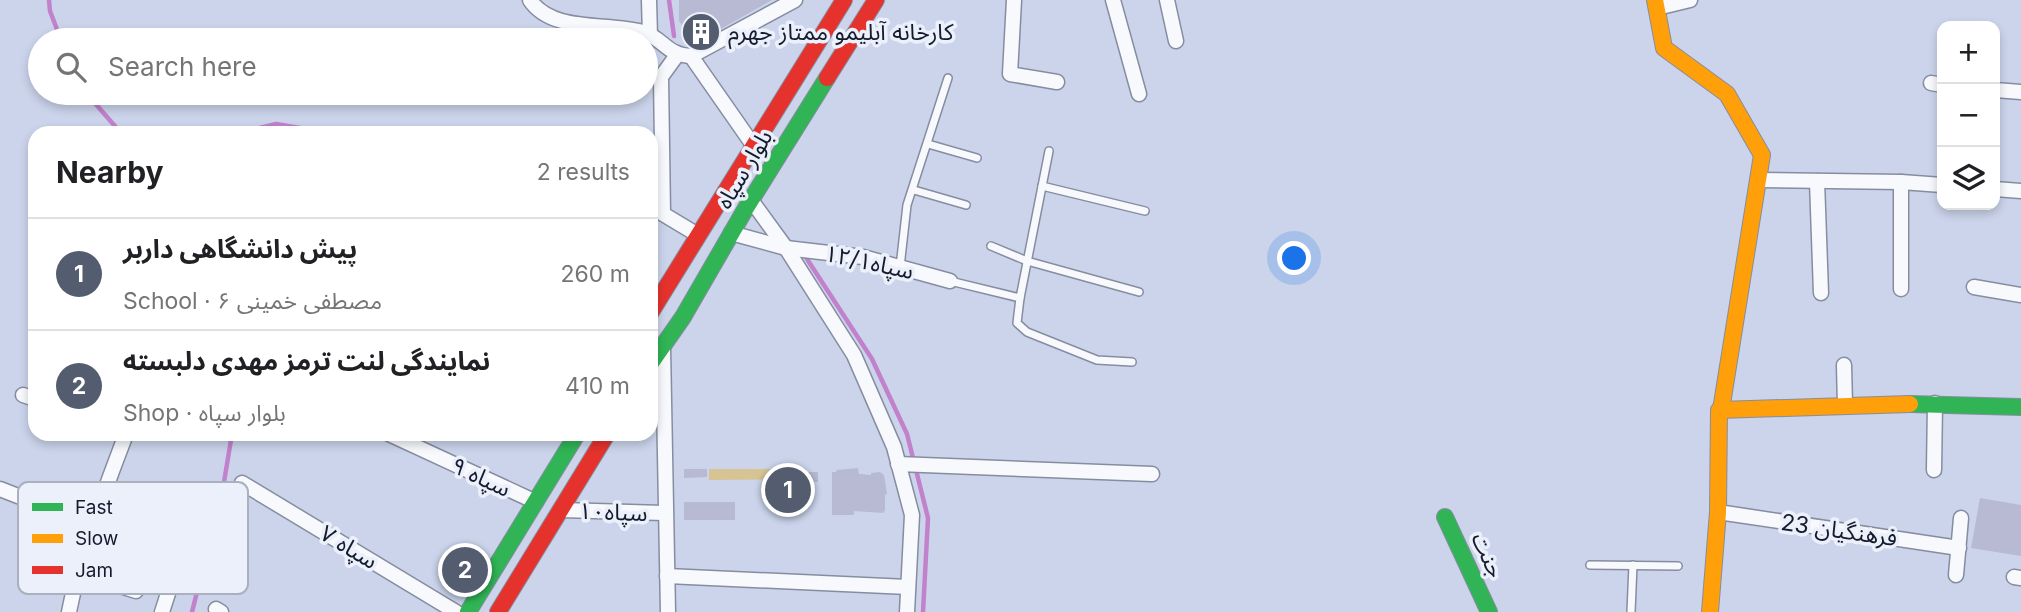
<!DOCTYPE html>
<html lang="en">
<head>
<meta charset="utf-8">
<style>
	:root { --surface:#fff; --page:#f2f2f2; --text:#202124; --muted:#757577; --line:#e0e0e0; --accent:#545c70 }
	body { margin:0; font-family:Inter,"Noto Sans Arabic",sans-serif; background:var(--page); color:var(--text) }
	.controls { position:absolute; right:21px; top:21px; display:grid; overflow:hidden; border-radius:14px; box-shadow:0 4px 10px #0003 }
	.controls button { width:63px; height:63px; display:grid; place-items:center; padding:0; border:0; border-bottom:2px solid var(--line); background:var(--surface); color:var(--text); font:35px sans-serif }
	.you { position:absolute; left:1295px; top:259px; width:24px; height:24px; margin:-18px; border:5px solid #fff; border-radius:50%; background:#1a73e8; box-shadow:0 0 0 10px #1a73e833 }
	.badge { display:grid; place-items:center; width:46px; height:46px; border-radius:50%; background:var(--accent); color:#fff; font-size:23px; font-weight:700 }
	.pin { position:absolute; translate:-50% -50%; border:4px solid #fff; box-shadow:0 2px 7px #0006 }
	.list { margin:0; padding:0; list-style:none }
	h2 { display:flex; justify-content:space-between; align-items:center; height:91px; margin:0; padding:0 28px; font-size:30px }
	h2 small { font-size:23px; font-weight:400; color:var(--muted) }
	.list li { display:grid; grid-template-columns:46px 1fr auto; gap:21px; align-items:center; box-sizing:border-box; height:112px; padding:0 28px; border-top:2px solid var(--line) }
	.list b { display:block; font-size:26px; white-space:nowrap }
	.list p { margin:0; font-size:23px; white-space:nowrap; color:var(--muted) }
	.list em { font-size:23px; font-style:normal; color:var(--muted) }
	.icon { flex:none; width:38px; height:38px; fill:none; stroke:currentColor; stroke-width:2; stroke-linecap:round; stroke-linejoin:round }
	.map { position:relative; flex:none; width:2021px; height:612px; overflow:hidden }
	.search { position:absolute; background:var(--surface); box-shadow:0 4px 10px #0003; left:28px; top:28px; width:630px; height:77px; display:flex; align-items:center; gap:18px; box-sizing:border-box; padding:0 24px; border-radius:38px; color:var(--muted); font-size:26px }
	.panel { position:absolute; background:var(--surface); box-shadow:0 4px 10px #0003; left:28px; top:126px; width:630px; height:315px; border-radius:21px }
	.map>svg:first-child { display:block }
</style>
</head>
<body>
<div class="map">
<svg width="2021" height="612" viewBox="0 0 2021 612">
	<rect width="100%" height="100%" fill="#cbd4eb"/>
	<polygon fill="#d6c494" points="709,469 806,469 806,479 709,480"/>
	<g fill="none" stroke-linecap="round" stroke-linejoin="round">
		<g stroke="#c281cb" stroke-width="4.5">
			<polyline points="49,0 50,11 61,40"/>
			<polyline points="669,0 674,36"/>
			<polyline points="86,93 121,133"/>
			<polyline points="238,133 276,124 312,130 312,133"/>
			<polyline points="807,259 872,359 907,434 928,518 923,612"/>
			<polyline points="192,612 223,488 232,434"/>
		</g>
	</g>
	<g fill="#b8bad3">
		<polygon points="679,0 772,0 696,43 679,21"/>
		<polygon points="858,468 859,474 871,475 871,473 880,472 884,475 887,494 885,495 885,510 883,513 854,511 854,515 832,515 832,472 836,472 837,470"/>
		<polygon points="684,469 707,469 707,477 684,478"/>
		<rect x="809" y="472" width="9" height="10"/>
		<polygon points="1980,498 2021,505 2021,556 1971,548"/>
		<rect x="684" y="502" width="51" height="18"/>
	</g>
	<g fill="none" stroke-linecap="round" stroke-linejoin="round">
		<g stroke="#868da0" stroke-width="10">
			<g id="lane">
				<polyline points="928,144 977,158"/>
				<polyline points="1042,186 1145,211"/>
				<polyline points="914,190 966,205"/>
				<polyline points="991,246 1027,261 1139,292"/>
				<polyline points="900,267 907,205 948,78"/>
				<polyline points="950,281 1020,298 1049,151"/>
				<polyline points="1020,298 1017,323 1027,332 1097,360 1132,362"/>
				<polyline points="1590,565 1678,566"/>
				<polyline points="1631,612 1633,565"/>
			</g>
		</g>
		<g stroke="#868da0" stroke-width="17">
			<g id="street">
				<path d="M530 0C552 33 607 22 643 32 663 38 666 55 691 56"/>
				<polyline points="649,0 650,36"/>
				<polyline points="1014,0 1010,74 1057,82"/>
				<polyline points="1113,0 1139,94"/>
				<polyline points="1167,0 1176,41"/>
				<polyline points="1657,8 1690,0"/>
				<polyline points="677,55 661,77 663,214 698,235"/>
				<polyline points="691,56 795,0"/>
				<polyline points="691,56 753,145"/>
				<polyline points="1931,83 1942,85"/>
				<polyline points="1995,90 2021,92"/>
				<polyline points="1758,180 1901,182 1942,185"/>
				<polyline points="1817,181 1821,293"/>
				<polyline points="1901,182 1901,289"/>
				<polyline points="1995,189 2021,191"/>
				<polyline points="751,200 786,248 854,355 894,447 912,515 907,612"/>
				<polyline points="731,233 786,248 863,257 950,281"/>
				<polyline points="1974,287 2021,295"/>
				<polyline points="663,348 668,612"/>
				<polyline points="1844,365 1845,406"/>
				<polyline points="23,395 35,399"/>
				<polyline points="389,434 536,502"/>
				<polyline points="898,464 1152,474"/>
				<polyline points="1934,470 1935,403"/>
				<polyline points="242,483 456,612"/>
				<polyline points="0,489 92,525"/>
				<polyline points="561,510 664,513"/>
				<polyline points="1718,512 1959,548"/>
				<polyline points="78,573 136,591"/>
				<polyline points="1956,575 1961,518"/>
				<polyline points="667,576 908,587"/>
				<polyline points="2014,577 2021,578"/>
				<polyline points="216,609 221,612"/>
				<path d="M69 612C81 550 104 493 126 434"/>
				<polyline points="162,612 183,547"/>
			</g>
		</g>
		<g stroke="#868da0" stroke-width="18">
			<g id="fast">
				<polyline points="651,363 683,317 746,208 827,78"/>
				<polyline points="1910,404 2021,407"/>
				<polyline points="1445,517 1489,612"/>
				<polyline points="468,612 577,434"/>
			</g>
		</g>
		<g stroke="#868da0" stroke-width="18">
			<g id="slow">
				<polyline points="1655,0 1664,48 1727,94 1762,155 1721,410"/>
				<polyline points="1710,612 1718,512 1719,410 1910,404"/>
			</g>
		</g>
		<g stroke="#868da0" stroke-width="18">
			<g id="jam">
				<polyline points="827,78 876,0"/>
				<polyline points="651,312 844,0"/>
				<polyline points="498,612 607,434"/>
			</g>
		</g>
		<use href="#lane" stroke="#f7f9fc" stroke-width="7"/>
		<use href="#street" stroke="#f7f9fc" stroke-width="14"/>
		<use href="#fast" stroke="#30b455" stroke-width="16"/>
		<use href="#slow" stroke="#ff9f0a" stroke-width="16"/>
		<use href="#jam" stroke="#e5322d" stroke-width="16"/>
	</g>
	<defs>
		<g id="building-disc" transform="scale(2.0125)"><circle r="9.5" fill="#545c70" stroke="#ebf0fb"/><path d="M-4-6H4V6H1V3H-1V6H-4ZM-2.5-4.3h1.7v1.8h-1.7ZM.8-4.3h1.7v1.8H.8ZM-2.5-1h1.7V.8h-1.7ZM.8-1h1.7V.8H.8Z" fill="#fff"/></g>
	</defs>
	<g fill-rule="evenodd">
		<use href="#building-disc" x="701" y="32"/>
	</g>
	<g text-anchor="middle" stroke-width="7" stroke-linejoin="round" paint-order="stroke">
		<g font-size="23" fill="#141b2d" stroke="#ebf0fb" text-anchor="start">
			<text x="728" y="40">کارخانه آبلیمو ممتاز جهرم</text>
		</g>
		<g font-size="23" fill="#141b2d" stroke="#ebf0fb">
			<text transform="translate(744 169) rotate(-59)" y="8">بلوار سپاه</text>
			<text transform="translate(869 262) rotate(12)" y="8">سپاه۱۲/۱</text>
			<text transform="translate(481 477) rotate(25)" y="8">سپاه ۹</text>
			<text transform="translate(613 512) rotate(2)" y="8">سپاه۱۰</text>
			<text transform="translate(1839 530) rotate(8)" y="8">فرهنگیان 23</text>
			<text transform="translate(349 547) rotate(31)" y="8">سپاه ۷</text>
			<text transform="translate(1488 555) rotate(65)" y="8">جنت</text>
		</g>
	</g>
	<rect x="18" y="482" width="230" height="112" rx="10" fill="#ebf0fb" stroke="#aab0bd" stroke-width="2"/>
	<rect x="32" y="503" width="31" height="8" fill="#30b455"/>
	<rect x="32" y="534" width="31" height="9" fill="#ff9f0a"/>
	<rect x="32" y="566" width="31" height="8" fill="#e5322d"/>
	<g font-size="19" fill="#141b2d">
		<text x="75" y="514">Fast</text>
		<text x="75" y="545">Slow</text>
		<text x="75" y="577">Jam</text>
	</g>
</svg>
<div class="controls">
<button>+</button>
<button>−</button>
<button><svg class="icon" aria-label="layers" viewBox="0 0 24 24"><path d="M12 4l9 5-9 5-9-5zM3 14l9 5 9-5"/></svg></button>
</div>
<div class="you"></div>
<div class="pin badge" style="left:788px;top:490px">1</div>
<div class="pin badge" style="left:465px;top:570px">2</div>
<div class="search"><svg class="icon" aria-label="search" viewBox="0 0 24 24"><circle cx="10" cy="10" r="6"/><path d="M15 15l6 6"/></svg>Search here</div>
<section class="panel">
<h2>Nearby<small>2 results</small></h2>
<ul class="list">
<li><span class="badge">1</span><div><b>پیش دانشگاهی داربر</b><p>School · مصطفی خمینی ۶</p></div><em>260 m</em></li>
<li><span class="badge">2</span><div><b>نمایندگی لنت ترمز مهدی دلبسته</b><p>Shop · بلوار سپاه</p></div><em>410 m</em></li>
</ul>
</section>
</div>
</body>
</html>
